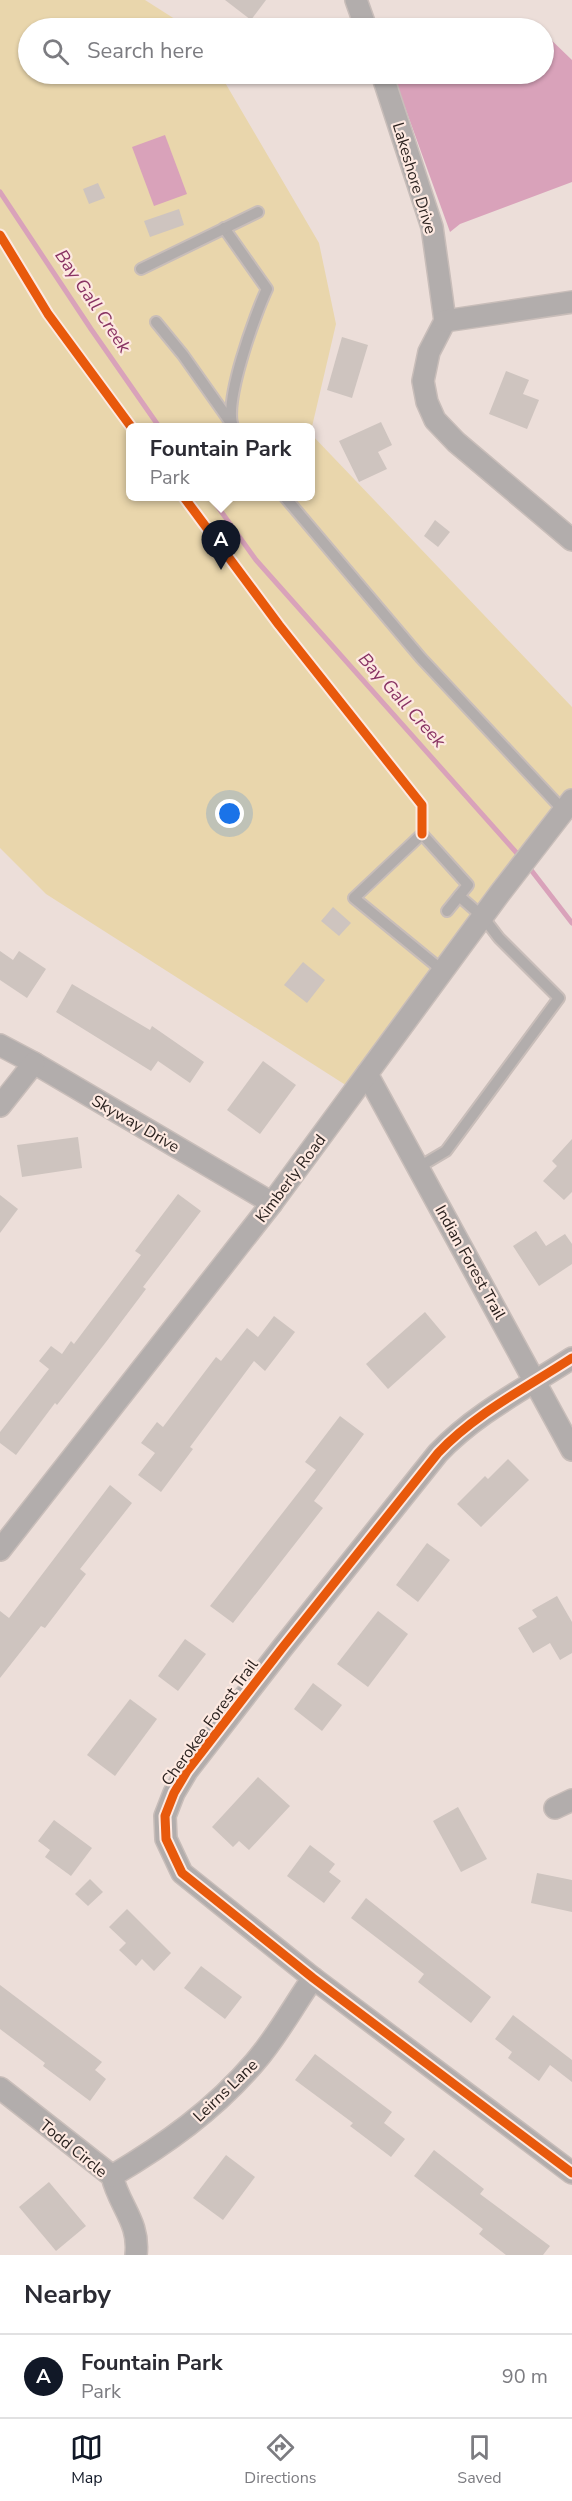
<!DOCTYPE html>
<html lang="en">
<head>
<meta charset="utf-8">
<style>
	:root { --surface:#fff; --page:#f7f7f7; --text:#2b2b33; --muted:#7c7c81; --line:#e1e1e2; --accent:#111827 }
	body { margin:0; font-family:"Nunito Sans",sans-serif; background:var(--page); color:var(--text) }
	.you { position:absolute; left:230px; top:814px; width:21px; height:21px; margin:-15px; border:4px solid #fff; border-radius:50%; background:#1a73e8; box-shadow:0 0 0 9px #1a73e833 }
	.badge { display:grid; place-items:center; width:39px; height:39px; border-radius:50%; background:var(--accent); color:#fff; font-size:20px; font-weight:700 }
	.pin { position:absolute; translate:-50% -50px; filter:drop-shadow(0 2px 3px #0008) }
	.pin::after { content:''; position:absolute; top:32px; width:21px; height:18px; background:inherit; clip-path:polygon(0 0,100% 0,50% 100%) }
	.popup { position:absolute; left:126px; top:423px; width:189px; height:78px; box-sizing:border-box; display:grid; place-content:center; border-radius:9px; background:var(--surface); filter:drop-shadow(0 2px 4px #0005); font-size:20px; white-space:nowrap; color:var(--muted) }
	.popup b { font-size:22px; color:var(--text) }
	.popup::after { content:''; position:absolute; left:50%; top:100%; margin-left:-12px; border:12px solid transparent; border-top-color:var(--surface) }
	.list { margin:0; padding:0; list-style:none }
	h2 { display:flex; justify-content:space-between; align-items:center; height:78px; margin:0; padding:0 24px; font-size:26px }
	h2 small { font-size:20px; font-weight:400; color:var(--muted) }
	.list li { display:grid; grid-template-columns:39px 1fr auto; gap:18px; align-items:center; box-sizing:border-box; height:84px; padding:0 24px; border-top:2px solid var(--line) }
	.list b { display:block; font-size:22px; white-space:nowrap }
	.list p { margin:0; font-size:20px; white-space:nowrap; color:var(--muted) }
	.list em { font-size:20px; font-style:normal; color:var(--muted) }
	.icon { flex:none; width:33px; height:33px; fill:none; stroke:currentColor; stroke-width:2; stroke-linecap:round; stroke-linejoin:round }
	.map { position:relative; flex:none; width:572px; height:2255px; overflow:hidden }
	.search { position:absolute; background:var(--surface); box-shadow:0 2px 4px #0004; left:18px; right:18px; top:18px; height:66px; display:flex; align-items:center; gap:15px; box-sizing:border-box; padding:0 21px; border-radius:33px; color:var(--muted); font-size:22px }
	.sheet { height:162px; background:var(--surface) }
	nav { display:flex; justify-content:space-around; align-items:center; box-sizing:border-box; height:84px; border-top:2px solid var(--line); background:var(--surface); font-size:16px; color:var(--muted) }
	nav a { display:grid; justify-items:center; gap:3px }
	nav .on { color:var(--accent) }
	.map>svg:first-child { display:block }
</style>
</head>
<body>
<div class="map">
<svg width="572" height="2255" viewBox="0 0 572 2255">
	<rect width="100%" height="100%" fill="#ecded9"/>
	<polygon fill="#e9d6ac" points="0,0 145,0 189,28 28,28 28,74 220,74 319,243 336,324 311,431 311,428 131,428 131,496 311,496 311,434 572,707 572,800 355,1091 46,894 0,848"/>
	<g fill="#d9a2ba">
		<polygon points="544,33 572,60 572,182 460,224 450,232 393,74 544,74"/>
		<polygon points="165,135 187,194 154,206 132,147"/>
	</g>
	<g fill="none" stroke-linecap="round" stroke-linejoin="round">
		<g stroke="#d9a2ba" stroke-width="5">
			<polyline points="0,192 91,329 160,428"/>
			<polyline points="210,496 256,560 522,859"/>
			<polyline points="528,866 572,923"/>
		</g>
	</g>
	<g fill="#cec4bf">
		<polygon points="225,0 266,0 251,20"/>
		<polygon points="98,183 105,198 89,204 83,189"/>
		<polygon points="179,209 184,225 150,237 144,221"/>
		<polygon points="342,337 368,345 352,398 327,390"/>
		<polygon points="506,371 529,380 523,394 539,400 527,429 489,414"/>
		<polygon points="381,422 392,445 378,452 387,469 359,482 339,441"/>
		<polygon points="435,520 450,532 438,547 424,536"/>
		<polygon points="333,907 351,923 339,936 321,921"/>
		<polygon points="0,951 13,960 19,951 46,969 27,998 0,980"/>
		<polygon points="303,962 325,980 307,1003 284,985"/>
		<polygon points="72,984 150,1030 152,1026 204,1062 190,1083 158,1061 151,1071 56,1012"/>
		<polygon points="263,1061 296,1085 260,1134 227,1110"/>
		<polygon points="78,1137 82,1168 22,1177 17,1145"/>
		<polygon points="572,1139 572,1192 564,1200 543,1181 557,1166 552,1161"/>
		<polygon points="178,1194 201,1211 143,1287 146,1289 106,1342 57,1405 55,1403 16,1455 0,1443 0,1432 49,1369 39,1361 51,1346 62,1354 71,1341 74,1344 141,1255 135,1251"/>
		<polygon points="0,1195 18,1209 0,1233"/>
		<polygon points="536,1231 546,1246 565,1234 572,1244 572,1264 539,1286 513,1246"/>
		<polygon points="425,1312 446,1337 388,1389 366,1364"/>
		<polygon points="274,1316 295,1332 265,1371 254,1361 190,1447 193,1449 161,1492 138,1475 155,1453 141,1443 157,1422 163,1427 216,1357 221,1361 247,1328 258,1337"/>
		<polygon points="340,1416 364,1434 314,1501 323,1508 233,1623 210,1606 316,1470 305,1462"/>
		<polygon points="508,1459 529,1480 481,1527 457,1504 485,1476 488,1479"/>
		<polygon points="110,1485 132,1503 80,1569 86,1574 45,1628 41,1626 0,1678 0,1611 9,1618"/>
		<polygon points="427,1543 450,1560 418,1602 396,1585"/>
		<polygon points="557,1596 572,1622 572,1653 560,1660 550,1643 533,1653 518,1628 537,1617 532,1610"/>
		<polygon points="378,1611 408,1634 368,1687 337,1664"/>
		<polygon points="185,1639 206,1654 178,1691 158,1676"/>
		<polygon points="313,1683 342,1705 322,1731 294,1709"/>
		<polygon points="130,1699 157,1719 115,1776 87,1755"/>
		<polygon points="258,1777 290,1806 249,1850 239,1841 233,1847 212,1827"/>
		<polygon points="458,1807 487,1859 461,1872 433,1821"/>
		<polygon points="54,1820 92,1848 71,1876 45,1857 50,1850 38,1841"/>
		<polygon points="310,1845 335,1864 329,1872 341,1881 324,1903 287,1876"/>
		<polygon points="537,1873 572,1880 572,1912 531,1903"/>
		<polygon points="90,1879 103,1892 88,1906 75,1894"/>
		<polygon points="366,1898 491,1997 471,2023 418,1982 424,1974 351,1918"/>
		<polygon points="127,1909 171,1953 154,1971 142,1959 136,1966 119,1950 126,1943 109,1927"/>
		<polygon points="201,1966 242,1997 225,2019 184,1988"/>
		<polygon points="0,1985 102,2062 95,2070 106,2079 90,2101 43,2066 45,2063 0,2029"/>
		<polygon points="513,2015 572,2060 572,2082 550,2065 539,2081 508,2058 512,2052 495,2039"/>
		<polygon points="315,2054 392,2112 384,2123 405,2139 391,2157 350,2126 353,2123 295,2080"/>
		<polygon points="434,2150 484,2189 480,2194 550,2246 543,2255 506,2255 479,2234 483,2229 414,2176"/>
		<polygon points="226,2155 255,2177 223,2220 193,2198"/>
		<polygon points="49,2182 86,2226 56,2251 19,2207"/>
	</g>
	<g fill="none" stroke-linecap="round" stroke-linejoin="round">
		<g stroke="#c8bdb9" stroke-width="14">
			<g id="lane">
				<path d="M224 228 267 289C256 312 221 407 234 428"/>
				<polyline points="141,269 258,212"/>
				<polyline points="156,322 183,355 231,423"/>
				<polyline points="284,496 421,658 564,811"/>
				<polyline points="443,971 354,898 422,834 468,885 447,911"/>
				<polyline points="419,1167 446,1151 559,998 499,938 483,917 459,896"/>
			</g>
		</g>
		<g stroke="#c8bdb9" stroke-width="24">
			<g id="street">
				<polyline points="356,0 366,28"/>
				<polyline points="382,74 432,227 439,277 445,321 429,352 423,381 427,402 435,420 456,442 572,540"/>
				<polyline points="445,321 572,302"/>
				<polyline points="0,1045 34,1063 272,1203"/>
				<polyline points="367,1074 572,1450"/>
				<polyline points="0,1106 34,1063"/>
				<path d="M572 1358C526 1388 476 1413 438 1453L283 1647 187 1771 174 1793 165 1816 166 1839 182 1873 313 1978 572 2173"/>
				<polyline points="0,1550 272,1203 500,893 572,800"/>
				<polyline points="555,1808 572,1800"/>
				<path d="M0 2088 112 2176C119 2206 140 2222 136 2255"/>
				<path d="M112 2176C166 2144 214 2110 255 2062 277 2037 294 2005 313 1978"/>
			</g>
		</g>
		<use href="#lane" stroke="#b2adac" stroke-width="10"/>
		<use href="#street" stroke="#b2adac" stroke-width="21"/>
		<g stroke="#fde9e1" stroke-width="13">
			<g id="cycleway">
				<polyline points="0,235 48,314 132,428"/>
				<polyline points="183,496 279,625 422,805 422,834"/>
				<path d="M572 1358C526 1388 476 1413 438 1453L283 1647 187 1771 174 1793 165 1816 166 1839 182 1873 313 1978 572 2173"/>
			</g>
		</g>
		<use href="#cycleway" stroke="#e8590c" stroke-width="9"/>
	</g>
	<g text-anchor="middle" stroke-width="4.5" stroke-linejoin="round" paint-order="stroke">
		<g font-size="16" fill="#2b221f" stroke="#fde9e1">
			<text transform="translate(415 178) rotate(73)" y="6">Lakeshore Drive</text>
			<text transform="translate(136 1123) rotate(30)" y="6">Skyway Drive</text>
			<text transform="translate(290 1178) rotate(-53)" y="6">Kimberly Road</text>
			<text transform="translate(471 1262) rotate(61)" y="6">Indian Forest Trail</text>
			<text transform="translate(209 1722) rotate(-54)" y="6">Cherokee Forest Trail</text>
			<text transform="translate(225 2090) rotate(-44)" y="6">Leirns Lane</text>
			<text transform="translate(74 2148) rotate(39)" y="6">Todd Circle</text>
		</g>
		<g font-size="18" font-style="italic" fill="#893363" stroke="#fde9e1">
			<text transform="translate(93 301) rotate(56)" y="6">Bay Gall Creek</text>
			<text transform="translate(402 700) rotate(48)" y="6">Bay Gall Creek</text>
		</g>
	</g>
</svg>
<div class="you"></div>
<div class="pin badge" style="left:221px;top:570px">A</div>
<div class="popup"><b>Fountain Park</b>Park</div>
<div class="search"><svg class="icon" aria-label="search" viewBox="0 0 24 24"><circle cx="10" cy="10" r="6"/><path d="M15 15l6 6"/></svg>Search here</div>
</div>
<section class="sheet">
<h2>Nearby<small></small></h2>
<ul class="list">
<li><span class="badge">A</span><div><b>Fountain Park</b><p>Park</p></div><em>90 m</em></li>
</ul>
</section>
<nav>
<a class="on"><svg class="icon" aria-label="map" viewBox="0 0 24 24"><path d="M3 6l6-2 6 2 6-2v14l-6 2-6-2-6 2zM9 4v14M15 6v14"/></svg>Map</a>
<a><svg class="icon" aria-label="directions" viewBox="0 0 24 24"><path d="M12 3l9 9-9 9-9-9zM9 14v-3h6M13 9l2 2-2 2"/></svg>Directions</a>
<a><svg class="icon" aria-label="saved" viewBox="0 0 24 24"><path d="M7 4h10v16l-5-4-5 4z"/></svg>Saved</a>
</nav>
</body>
</html>
